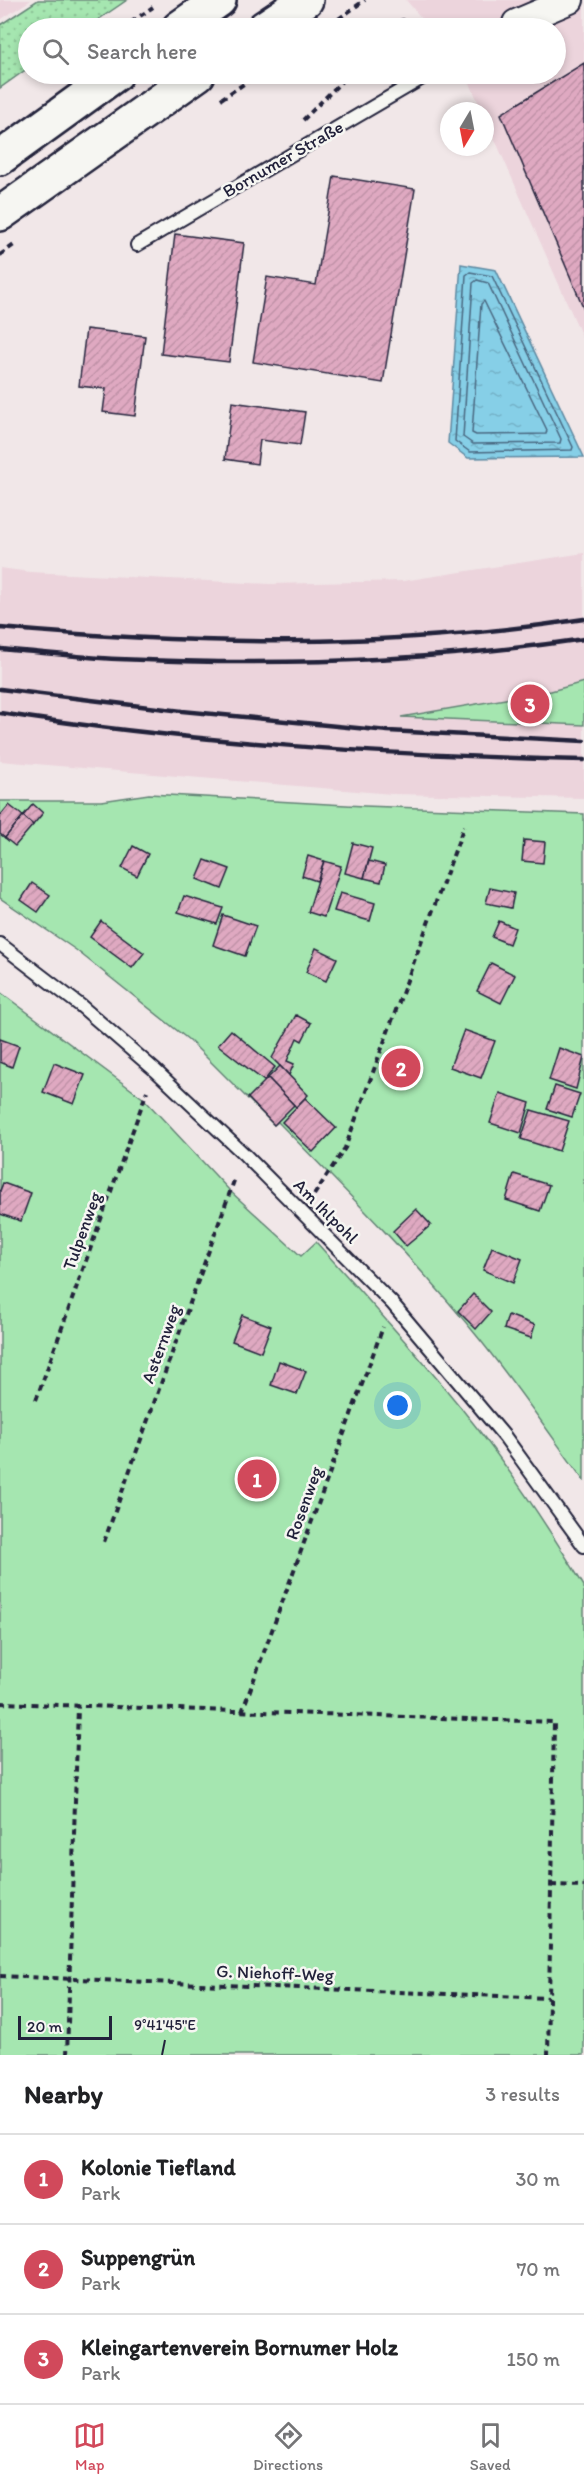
<!DOCTYPE html>
<html lang="en">
<head>
<meta charset="utf-8">
<style>
	:root { --surface:#fff; --page:#f2f2f2; --text:#202124; --muted:#757577; --line:#e0e0e0; --accent:#d1495b }
	body { margin:0; font-family:Itim,sans-serif; background:var(--page); color:var(--text) }
	.compass { position:absolute; left:440px; top:102px; width:54px; height:54px; border-radius:50%; background:var(--surface); box-shadow:0 3px 9px #0003; rotate:190deg }
	.scale { position:absolute; left:18px; bottom:15px; width:94px; box-sizing:border-box; padding-left:6px; border:3px solid #22223b; border-top:0; font-size:16px; line-height:21px; white-space:nowrap; color:#22223b; -webkit-text-stroke:4px #f6f6f2; paint-order:stroke }
	.you { position:absolute; left:398px; top:1406px; width:21px; height:21px; margin:-15px; border:4px solid #fff; border-radius:50%; background:#1a73e8; box-shadow:0 0 0 9px #1a73e833 }
	.badge { display:grid; place-items:center; width:39px; height:39px; border-radius:50%; background:var(--accent); color:#fff; font-size:20px; font-weight:700 }
	.pin { position:absolute; translate:-50% -50%; border:3px solid #fff; box-shadow:0 2px 6px #0006 }
	.list { margin:0; padding:0; list-style:none }
	h2 { display:flex; justify-content:space-between; align-items:center; height:78px; margin:0; padding:0 24px; font-size:26px }
	h2 small { font-size:20px; font-weight:400; color:var(--muted) }
	.list li { display:grid; grid-template-columns:39px 1fr auto; gap:18px; align-items:center; box-sizing:border-box; height:90px; padding:0 24px; border-top:2px solid var(--line) }
	.list b { display:block; font-size:22px; white-space:nowrap }
	.list p { margin:0; font-size:20px; white-space:nowrap; color:var(--muted) }
	.list em { font-size:20px; font-style:normal; color:var(--muted) }
	.icon { flex:none; width:33px; height:33px; fill:none; stroke:currentColor; stroke-width:2; stroke-linecap:round; stroke-linejoin:round }
	.map { position:relative; flex:none; width:584px; height:2055px; overflow:hidden }
	.search { position:absolute; background:var(--surface); box-shadow:0 3px 9px #0003; left:18px; right:18px; top:18px; height:66px; display:flex; align-items:center; gap:15px; box-sizing:border-box; padding:0 21px; border-radius:33px; color:var(--muted); font-size:22px }
	.sheet { height:348px; background:var(--surface) }
	nav { display:flex; justify-content:space-around; align-items:center; box-sizing:border-box; height:84px; border-top:2px solid var(--line); background:var(--surface); font-size:16px; color:var(--muted) }
	nav a { display:grid; justify-items:center; gap:3px }
	nav .on { color:var(--accent) }
	.map>svg:first-child { display:block }
</style>
</head>
<body>
<div class="map">
<svg width="584" height="2055" viewBox="0 0 584 2055">
	<defs>
		<pattern id="grass-dots" width="8" height="8" patternUnits="userSpaceOnUse" patternTransform="scale(1.5)"><rect width="8" height="8" fill="#a5e6b0"/><path d="M2 2h.1M6 6h.1" fill="none" stroke="#8ec598" stroke-width="1.8" stroke-linecap="round"/></pattern>
		<pattern id="water-ripples" width="26" height="14" patternUnits="userSpaceOnUse" patternTransform="scale(1.5)"><rect width="26" height="14" fill="#86cfe7"/><path d="M2 4q2-2 4 0t4 0M15 11q2-2 4 0t4 0" fill="none" stroke="#73b1c7"/></pattern>
		<pattern id="building-hatch" width="6" height="6" patternUnits="userSpaceOnUse" patternTransform="scale(1.5)"><rect width="6" height="6" fill="#dfa9c1"/><path d="M-1 1l2-2M0 6l6-6M5 7l2-2" fill="none" stroke="#bf91a7"/></pattern>
	</defs>
	<rect width="100%" height="100%" fill="#f1e7e8"/>
	<filter id="ink" filterUnits="userSpaceOnUse"><feTurbulence type="fractalNoise" baseFrequency=".0167" numOctaves="2"/><feDisplacementMap in="SourceGraphic" scale="12" xChannelSelector="R" yChannelSelector="G"/><feConvolveMatrix kernelMatrix="1 2 1 2 8 2 1 2 1" color-interpolation-filters="sRGB"/></filter>
	<g filter="url(#ink)">
		<g fill="#ecd4dc">
			<polygon points="0,0 31,0 0,20"/>
			<polygon points="406,0 584,0 584,341 485,117 485,111 482,111 466,74 556,74 556,28 430,28"/>
			<polygon points="584,553 584,682 551,691 404,717 584,725 584,798 392,794 0,761 0,568 30,572 270,584 403,581"/>
		</g>
		<polygon fill="url(#grass-dots)" stroke="#648476" stroke-width="1.5" points="38,0 127,0 86,28 28,28 28,68 0,88 0,25"/>
		<g fill="#a5e6b0" stroke="#648476" stroke-width="1.5">
			<polygon points="584,682 584,725 401,717 551,691"/>
			<path d="M149 794 364 806 584 814V1481C550 1434 517 1386 481 1341 418 1263 348 1193 278 1122L274 1125 189 1040 76 950 0 898V801H102Z"/>
			<path d="M0 992 144 1099 230 1191 301 1256 316 1242C371 1303 426 1363 477 1428 516 1478 551 1532 584 1586V2055H0Z"/>
		</g>
		<polygon fill="url(#water-ripples)" stroke="#5e8aa2" stroke-width="1.5" points="461,264 496,270 584,457 468,458 448,443"/>
		<g fill="none" stroke-linecap="round" stroke-linejoin="round">
			<g stroke="#4a6780" stroke-width="1.5">
				<polygon points="470,272 492,276 573,447 572,450 470,452 455,441 466,275"/>
				<polygon points="477,280 488,283 561,439 560,443 473,444 463,437 473,283"/>
				<polygon points="484,301 547,430 546,434 476,435 472,433 481,304"/>
			</g>
		</g>
		<g fill="url(#building-hatch)" stroke="#22223b" stroke-width="1.5">
			<polygon points="584,63 584,309 501,114"/>
			<polygon points="334,176 415,189 383,383 253,362 267,277 316,285"/>
			<polygon points="175,234 244,243 229,362 161,354"/>
			<polygon points="86,329 145,336 135,416 103,412 106,389 79,386"/>
			<polygon points="232,402 305,412 300,445 260,440 257,464 225,459"/>
			<polygon points="33,804 43,813 33,825 23,816"/>
			<polygon points="9,805 23,816 5,838 0,834 0,816"/>
			<polygon points="23,816 33,825 15,846 5,838"/>
			<polygon points="524,840 545,842 543,863 522,861"/>
			<polygon points="353,843 372,848 364,878 345,873"/>
			<polygon points="133,846 148,854 137,876 122,868"/>
			<polygon points="308,856 324,861 317,881 302,876"/>
			<polygon points="205,860 230,869 222,889 197,879"/>
			<polygon points="324,861 341,866 324,917 308,912"/>
			<polygon points="369,861 385,865 381,882 364,878"/>
			<polygon points="32,883 50,895 38,912 21,900"/>
			<polygon points="490,888 514,893 511,908 486,903"/>
			<polygon points="340,893 375,903 370,921 334,911"/>
			<polygon points="184,896 223,908 217,924 178,912"/>
			<polygon points="223,915 256,926 245,956 213,945"/>
			<polygon points="101,921 144,953 132,968 90,937"/>
			<polygon points="499,921 515,928 509,944 492,937"/>
			<polygon points="316,948 337,958 326,981 306,972"/>
			<polygon points="491,963 515,975 501,1003 477,991"/>
			<polygon points="296,1015 311,1023 302,1041 297,1038 287,1061 294,1064 289,1075 272,1058"/>
			<polygon points="231,1030 275,1067 264,1081 218,1045"/>
			<polygon points="464,1030 495,1041 481,1078 450,1067"/>
			<polygon points="0,1039 19,1046 12,1067 0,1062"/>
			<polygon points="559,1048 584,1057 576,1089 549,1080"/>
			<polygon points="54,1063 85,1075 74,1104 43,1092"/>
			<polygon points="280,1066 308,1095 296,1107 268,1078"/>
			<polygon points="268,1078 294,1105 274,1125 248,1098"/>
			<polygon points="555,1086 580,1094 572,1117 547,1109"/>
			<polygon points="500,1093 530,1103 521,1133 490,1123"/>
			<polygon points="305,1098 336,1128 313,1152 282,1122"/>
			<polygon points="531,1110 569,1121 559,1151 521,1139"/>
			<polygon points="514,1174 549,1185 540,1211 506,1200"/>
			<polygon points="3,1183 31,1193 21,1221 0,1214 0,1191"/>
			<polygon points="416,1209 431,1225 406,1246 393,1231"/>
			<polygon points="492,1247 522,1259 513,1283 483,1270"/>
			<polygon points="473,1294 491,1312 476,1329 458,1311"/>
			<polygon points="242,1315 271,1326 261,1352 232,1341"/>
			<polygon points="508,1315 535,1325 531,1338 504,1329"/>
			<polygon points="279,1361 306,1371 297,1394 271,1385"/>
		</g>
		<g fill="none" stroke-linecap="round" stroke-linejoin="round">
			<g stroke="#22223b" stroke-width="16">
				<g id="lane">
					<polyline points="137,245 429,74"/>
					<polyline points="0,944 81,1006 156,1071 245,1155 392,1303 505,1437 584,1546"/>
				</g>
			</g>
			<g stroke="#22223b" stroke-width="30">
				<polyline id="street" points="516,23 570,0"/>
			</g>
			<g stroke="#22223b" stroke-width="38">
				<g id="secondary">
					<polyline points="179,28 219,0"/>
					<polyline points="264,28 306,0"/>
					<polyline points="0,158 116,74"/>
					<polyline points="0,214 198,74"/>
				</g>
			</g>
			<g stroke="#22223b" stroke-width="4" stroke-dasharray="6 4.5" stroke-linecap="butt">
				<polyline points="330,25 365,0"/>
				<polyline points="123,28 153,7"/>
				<polyline points="380,28 403,20 394,28"/>
				<polyline points="221,99 259,74"/>
				<polyline points="303,120 349,74"/>
				<polyline points="0,255 14,245"/>
				<polyline points="314,1195 345,1148 464,826"/>
				<polyline points="36,1400 147,1091"/>
				<polyline points="104,1542 235,1178"/>
				<polyline points="0,1703 554,1722 548,2055"/>
				<polyline points="242,1712 383,1327"/>
				<polyline points="551,1885 584,1886"/>
				<polyline points="0,1976 549,1998"/>
				<polyline points="67,2055 78,1707"/>
			</g>
			<use href="#lane" stroke="#f6f6f2" stroke-width="12"/>
			<use href="#street" stroke="#f6f6f2" stroke-width="26"/>
			<use href="#secondary" stroke="#f6f6f2" stroke-width="33"/>
			<g stroke="#22223b" stroke-width="4.5">
				<path d="M0 628C194 645 390 649 584 619"/>
				<path d="M0 649C39 652 78 657 118 659 273 666 430 662 584 639"/>
				<polyline points="0,689 182,711 388,731 584,741"/>
				<path d="M0 713C193 743 389 755 584 760"/>
			</g>
		</g>
	</g>
	<path fill="none" stroke="#22223b" stroke-width="2" d="M162 2055 165 2040"/>
	<g text-anchor="middle" stroke-width="5" stroke-linejoin="round" paint-order="stroke">
		<g font-size="18" fill="#22223b" stroke="#f6f6f2">
			<text transform="translate(283 159) rotate(-30)" y="6">Bornumer Straße</text>
			<text transform="translate(326 1211) rotate(45)" y="6">Am Ihlpohl</text>
			<text transform="translate(82 1231) rotate(-70)" y="6">Tulpenweg</text>
			<text transform="translate(161 1344) rotate(-70)" y="6">Asternweg</text>
			<text transform="translate(304 1503) rotate(-70)" y="6">Rosenweg</text>
			<text transform="translate(275 1973) rotate(2)" y="6">G. Niehoff-Weg</text>
		</g>
	</g>
	<g font-size="15" text-anchor="middle" fill="#22223b" stroke="#f6f6f2" stroke-width="5" stroke-linejoin="round" paint-order="stroke">
		<text x="165" y="2030">9°41'45"E</text>
	</g>
</svg>
<svg class="compass" viewBox="-18 -18 36 36"><path d="M0-13l5 13h-10z" fill="#e53935"/><path d="M0 13l5-13h-10z" fill="#757577"/></svg>
<div class="scale">20 m</div>
<div class="you"></div>
<div class="pin badge" style="left:257px;top:1479px">1</div>
<div class="pin badge" style="left:401px;top:1068px">2</div>
<div class="pin badge" style="left:530px;top:704px">3</div>
<div class="search"><svg class="icon" aria-label="search" viewBox="0 0 24 24"><circle cx="10" cy="10" r="6"/><path d="M15 15l6 6"/></svg>Search here</div>
</div>
<section class="sheet">
<h2>Nearby<small>3 results</small></h2>
<ul class="list">
<li><span class="badge">1</span><div><b>Kolonie Tiefland</b><p>Park</p></div><em>30 m</em></li>
<li><span class="badge">2</span><div><b>Suppengrün</b><p>Park</p></div><em>70 m</em></li>
<li><span class="badge">3</span><div><b>Kleingartenverein Bornumer Holz</b><p>Park</p></div><em>150 m</em></li>
</ul>
</section>
<nav>
<a class="on"><svg class="icon" aria-label="map" viewBox="0 0 24 24"><path d="M3 6l6-2 6 2 6-2v14l-6 2-6-2-6 2zM9 4v14M15 6v14"/></svg>Map</a>
<a><svg class="icon" aria-label="directions" viewBox="0 0 24 24"><path d="M12 3l9 9-9 9-9-9zM9 14v-3h6M13 9l2 2-2 2"/></svg>Directions</a>
<a><svg class="icon" aria-label="saved" viewBox="0 0 24 24"><path d="M7 4h10v16l-5-4-5 4z"/></svg>Saved</a>
</nav>
</body>
</html>
